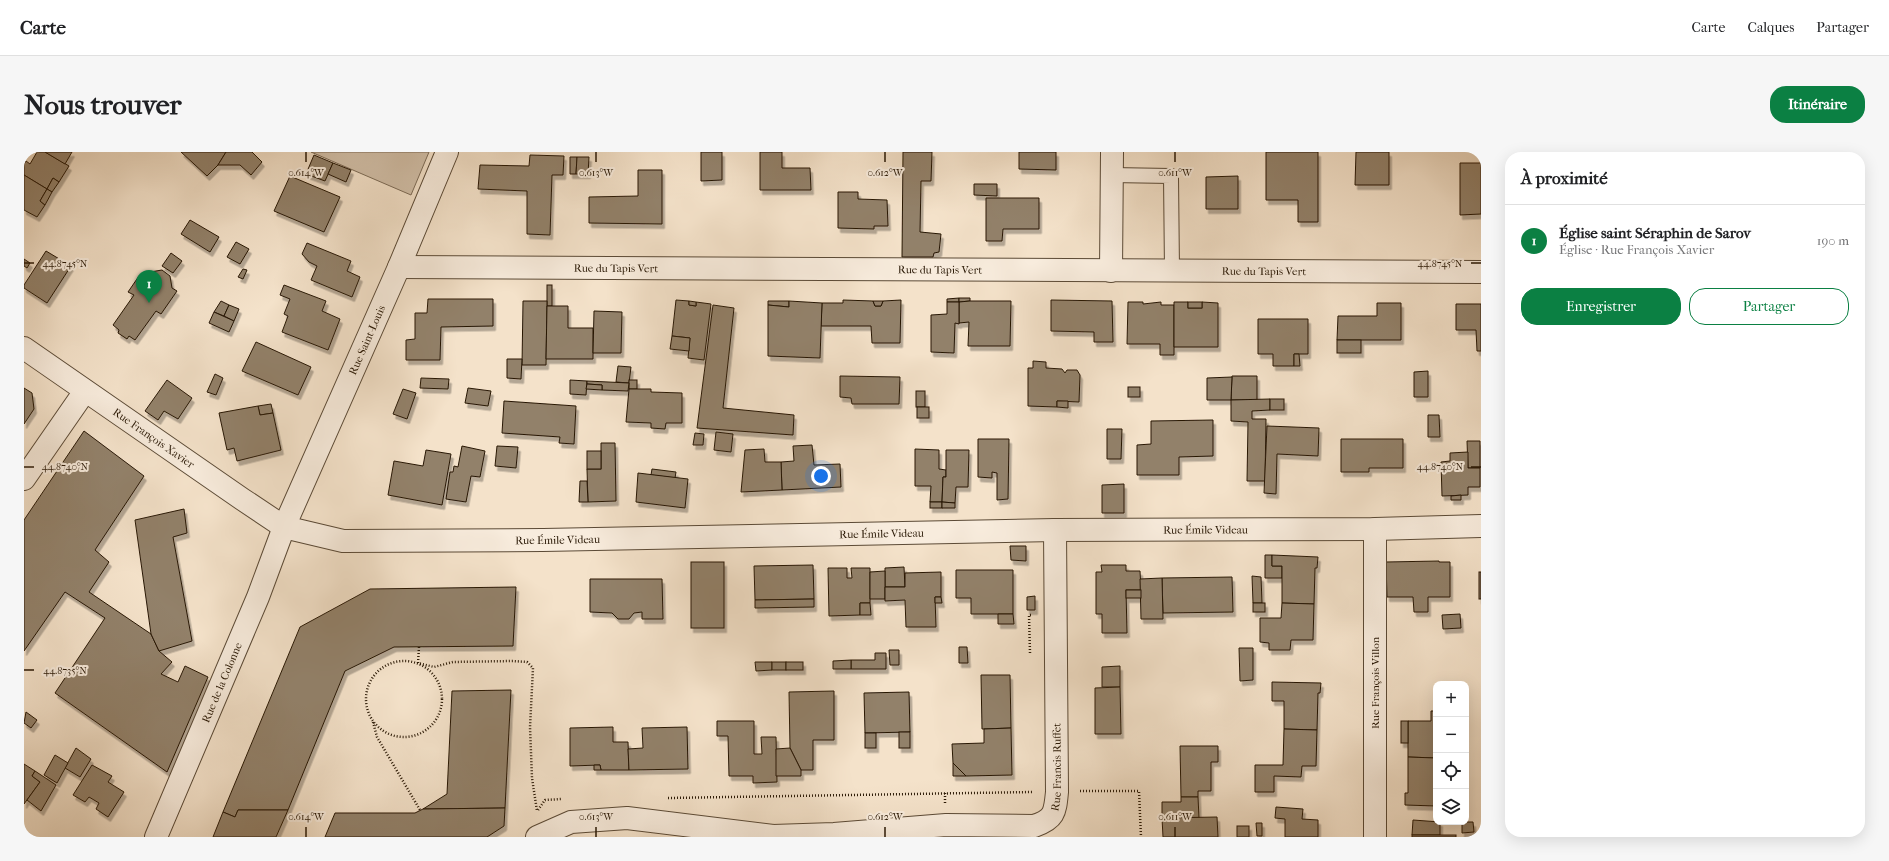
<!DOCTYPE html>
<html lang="fr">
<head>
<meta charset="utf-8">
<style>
	:root { --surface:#fff; --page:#f6f6f6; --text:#202124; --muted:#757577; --line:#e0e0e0; --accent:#0b8043 }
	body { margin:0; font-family:"IM FELL French Canon",serif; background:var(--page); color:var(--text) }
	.controls { position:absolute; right:12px; bottom:12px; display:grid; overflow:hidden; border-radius:8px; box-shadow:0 4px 16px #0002 }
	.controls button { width:36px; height:36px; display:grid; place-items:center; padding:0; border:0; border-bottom:1px solid var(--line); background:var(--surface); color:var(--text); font:20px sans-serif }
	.you { position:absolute; left:797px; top:324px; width:14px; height:14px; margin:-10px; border:3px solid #fff; border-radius:50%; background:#1a73e8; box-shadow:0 0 0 6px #1a73e833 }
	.badge { display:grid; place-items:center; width:26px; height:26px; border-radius:50%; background:var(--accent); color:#fff; font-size:13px; font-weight:700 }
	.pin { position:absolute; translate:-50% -33px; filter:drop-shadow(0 1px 2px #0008) }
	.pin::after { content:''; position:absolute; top:21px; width:14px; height:12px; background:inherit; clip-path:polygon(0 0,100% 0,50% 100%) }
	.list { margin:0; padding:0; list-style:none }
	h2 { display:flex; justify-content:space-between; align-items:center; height:52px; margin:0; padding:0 16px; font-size:17px }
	h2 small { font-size:13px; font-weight:400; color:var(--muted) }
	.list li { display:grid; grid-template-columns:26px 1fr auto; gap:12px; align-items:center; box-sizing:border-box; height:72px; padding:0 16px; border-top:1px solid var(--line) }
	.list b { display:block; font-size:15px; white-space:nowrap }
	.list p { margin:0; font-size:13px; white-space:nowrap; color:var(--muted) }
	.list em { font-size:13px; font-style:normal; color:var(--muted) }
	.actions { display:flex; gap:8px; padding:12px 16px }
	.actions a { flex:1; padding:9px 0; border:1px solid var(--accent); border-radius:16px; text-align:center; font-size:14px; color:var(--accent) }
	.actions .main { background:var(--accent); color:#fff }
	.icon { flex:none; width:22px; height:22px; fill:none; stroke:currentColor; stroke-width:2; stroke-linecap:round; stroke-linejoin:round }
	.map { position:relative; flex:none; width:1457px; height:685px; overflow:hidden; border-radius:16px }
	header { display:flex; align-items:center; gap:24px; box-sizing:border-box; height:56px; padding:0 20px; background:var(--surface); border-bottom:1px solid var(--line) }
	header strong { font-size:19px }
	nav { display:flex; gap:22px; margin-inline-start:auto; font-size:14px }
	.intro { display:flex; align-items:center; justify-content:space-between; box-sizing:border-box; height:96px; padding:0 24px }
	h1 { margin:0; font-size:28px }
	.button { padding:10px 18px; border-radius:16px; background:var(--accent); color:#fff; font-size:14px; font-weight:700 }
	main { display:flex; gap:24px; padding:0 24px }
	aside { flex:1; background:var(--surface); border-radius:16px; box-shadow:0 4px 16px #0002 }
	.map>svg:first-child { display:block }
</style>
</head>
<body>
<header>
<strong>Carte</strong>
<nav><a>Carte</a><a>Calques</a><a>Partager</a></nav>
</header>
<div class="intro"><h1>Nous trouver</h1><a class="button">Itinéraire</a></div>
<main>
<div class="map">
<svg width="1457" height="685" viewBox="0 0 1457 685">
	<defs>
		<filter id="shadow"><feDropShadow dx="2.5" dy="4.5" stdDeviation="0" flood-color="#0004"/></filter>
	</defs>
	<rect width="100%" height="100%" fill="#f4e2ca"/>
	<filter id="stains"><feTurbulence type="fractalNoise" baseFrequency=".005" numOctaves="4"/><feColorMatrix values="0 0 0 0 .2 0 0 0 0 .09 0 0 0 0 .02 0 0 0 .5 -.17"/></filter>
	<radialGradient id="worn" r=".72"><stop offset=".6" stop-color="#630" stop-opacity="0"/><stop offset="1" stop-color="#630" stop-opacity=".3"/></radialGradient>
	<polygon fill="#d1bfa8" stroke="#7c6b56" points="287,0 405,0 387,43"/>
	<g fill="#92816b" stroke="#281704" filter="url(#shadow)">
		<polygon points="13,0 21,0 45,14 35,30 29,26 23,37 0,23 0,12 2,9 6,12"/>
		<polygon points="21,0 48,0 41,12"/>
		<polygon points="157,0 202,0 194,13 183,24"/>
		<polygon points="202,0 228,0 238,10 227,23 216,13 194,13"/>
		<polygon points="677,0 698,0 698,28 677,29"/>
		<polygon points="736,0 758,0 758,16 786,16 787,38 736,38"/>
		<polygon points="879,0 908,0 907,29 897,29 896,80 917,82 915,100 910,101 909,105 878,105"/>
		<polygon points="995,0 1032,0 1032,18 995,17"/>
		<polygon points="1242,0 1294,0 1294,70 1274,70 1274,48 1242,48"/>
		<polygon points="1332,0 1365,0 1365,33 1331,33"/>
		<polygon points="290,3 309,11 301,29 282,22"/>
		<polygon points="506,3 540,4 539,23 528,23 526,83 503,82 503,39 454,37 456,13 505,14"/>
		<polygon points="546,5 553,5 552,22 546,22"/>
		<polygon points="553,5 565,5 564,22 552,22"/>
		<polygon points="309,11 327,18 322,30 304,22"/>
		<polygon points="1436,11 1457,11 1457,62 1436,63"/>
		<polygon points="614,18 638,18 638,72 565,71 565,45 614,44"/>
		<polygon points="0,23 23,37 16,49 21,53 13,65 0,58"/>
		<polygon points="266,24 316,45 300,80 250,59"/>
		<polygon points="1214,24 1214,57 1182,57 1182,25"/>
		<polygon points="29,26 35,30 28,40 23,37"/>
		<polygon points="950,32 973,32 973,44 950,43"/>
		<polygon points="23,37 28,40 21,53 16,49"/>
		<polygon points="814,40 834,40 834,47 863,48 864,74 850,74 850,77 814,76"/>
		<polygon points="962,46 1015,46 1015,77 979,77 978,89 962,89"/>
		<polygon points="166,68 195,85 186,100 157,82"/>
		<polygon points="212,90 225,97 216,112 203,105"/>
		<polygon points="283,91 327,109 323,119 336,125 328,145 287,128 293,114 285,110 278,102"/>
		<polygon points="22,99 47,114 23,151 0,136 0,133"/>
		<polygon points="147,101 158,109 149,121 138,114"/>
		<polygon points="0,107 6,111 3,116 0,114"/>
		<polygon points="219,117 223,118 219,127 214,125"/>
		<polygon points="138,118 146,124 148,136 153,139 137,162 132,159 111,188 105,184 103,187 94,181 95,178 89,173 110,143 104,140 115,124 121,127 126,120"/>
		<polygon points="260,133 302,149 298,159 316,167 304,198 258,180 264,164 260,162 266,147 256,143"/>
		<rect x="523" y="133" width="5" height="21"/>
		<polygon points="935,146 935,150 923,150 923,147"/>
		<polygon points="935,146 946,146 946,149 935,150"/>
		<polygon points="404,147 469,147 469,174 417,175 416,208 382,208 382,188 391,187 391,161 403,161"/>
		<polygon points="652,148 665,149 665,153 672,154 672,150 687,152 680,208 664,206 666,186 648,184"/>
		<polygon points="819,148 849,149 851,154 857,154 859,149 877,148 876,191 848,191 847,174 797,174 798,151 819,151"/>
		<polygon points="1027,148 1088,149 1089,190 1070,190 1070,180 1027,179"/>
		<polygon points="197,149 205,153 200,164 190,160"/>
		<polygon points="499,149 523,149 522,213 498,213"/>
		<polygon points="665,149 672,150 672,154 665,153"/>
		<polygon points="744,149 765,149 765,155 744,153"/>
		<polygon points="765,149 798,151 796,206 744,204 744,153 765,155"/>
		<polygon points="849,149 859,149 857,154 851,154"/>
		<polygon points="946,149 987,149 986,194 944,194 945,170 935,171 935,150"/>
		<polygon points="923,150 935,150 935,172 931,171 930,201 907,200 907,163 923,162"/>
		<polygon points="1104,150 1119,150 1119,152 1137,150 1137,153 1150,153 1150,203 1136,203 1136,192 1103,192"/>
		<polygon points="1150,150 1164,150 1164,156 1178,156 1178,150 1194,151 1194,195 1150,195"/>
		<rect x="1164" y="150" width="14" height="6"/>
		<polygon points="1353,151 1377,151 1377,188 1313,188 1314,164 1353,164"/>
		<polygon points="1432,152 1457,152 1457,199 1453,199 1452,178 1432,178"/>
		<polygon points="205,153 215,157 210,169 200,164"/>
		<polygon points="689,153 710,156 699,256 770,263 769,283 673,276"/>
		<polygon points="523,154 544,154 544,176 569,176 569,207 522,207"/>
		<polygon points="570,159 598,160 597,201 569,201"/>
		<polygon points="190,160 210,169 205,180 185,171"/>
		<polygon points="1234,167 1284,167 1284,202 1270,202 1270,214 1249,214 1249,202 1234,202"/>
		<polygon points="648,184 666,186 665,199 646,197"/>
		<rect x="1313" y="188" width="24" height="13"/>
		<polygon points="232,190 287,215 274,243 218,219"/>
		<polygon points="1270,202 1275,202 1276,214 1270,214"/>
		<polygon points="483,207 498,207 497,227 483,226"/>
		<polygon points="1009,209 1022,210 1022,216 1038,217 1041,221 1043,218 1053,218 1056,223 1055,250 1033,249 1033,255 1004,254 1004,216 1009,216"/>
		<polygon points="594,214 607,215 605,231 592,230"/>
		<polygon points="1404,219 1404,245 1390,245 1390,220"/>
		<polygon points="191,222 199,226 192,243 183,240"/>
		<polygon points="816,224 876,225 875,252 828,252 827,246 816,245"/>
		<polygon points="1208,224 1233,224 1233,248 1207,248"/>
		<polygon points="1208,225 1207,248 1183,248 1183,226"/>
		<polygon points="397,226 425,227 424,237 396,236"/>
		<polygon points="143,228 168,246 154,267 140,259 134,268 121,259"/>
		<polygon points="546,228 563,229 562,243 546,242"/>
		<rect x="605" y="228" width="8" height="9"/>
		<polygon points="563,229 605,231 604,239 578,238 578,233 563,232"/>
		<polygon points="563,232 578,233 578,238 562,237"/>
		<rect x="1104" y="235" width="12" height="10"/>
		<polygon points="0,236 8,241 10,257 0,272"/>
		<polygon points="444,236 467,239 464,254 441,251"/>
		<polygon points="379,237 392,241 383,267 369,262"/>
		<polygon points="605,237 627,237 627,240 658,241 658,271 642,271 641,277 627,276 627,271 602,270"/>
		<rect x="892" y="239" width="9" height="16"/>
		<polygon points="1246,247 1246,258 1228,259 1228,267 1242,267 1241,329 1223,329 1224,270 1207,269 1207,248"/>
		<rect x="1246" y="247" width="14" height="11"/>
		<polygon points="480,249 552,254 550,292 535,291 536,285 478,281"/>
		<polygon points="1033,249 1044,249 1044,256 1033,255"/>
		<polygon points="247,252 249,261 236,263 234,254"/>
		<polygon points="234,254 236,263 249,261 257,298 213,309 210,296 203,298 195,261"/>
		<rect x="893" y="255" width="12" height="11"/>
		<polygon points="1404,263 1415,263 1416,285 1404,285"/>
		<polygon points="1189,268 1189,304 1155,305 1155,323 1113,323 1113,293 1127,292 1127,269"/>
		<polygon points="1243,274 1295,276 1294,304 1253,302 1252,342 1240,341"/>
		<polygon points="1083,277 1098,277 1097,307 1083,307"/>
		<polygon points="60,279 120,324 71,398 85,410 65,440 127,482 135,499 148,510 137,522 154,530 161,514 184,525 143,620 31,541 81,466 41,440 0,499 0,368"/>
		<polygon points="692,280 709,282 707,300 690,298"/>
		<polygon points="671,281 680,282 679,293 669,293"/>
		<polygon points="954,287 985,287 984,347 973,348 973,321 968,320 968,326 954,325"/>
		<polygon points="1317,287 1379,287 1379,316 1345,316 1345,320 1317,320"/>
		<polygon points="1443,289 1456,289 1456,316 1444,316"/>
		<polygon points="577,291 591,291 592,349 564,350 563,317 577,317"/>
		<polygon points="788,293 790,313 816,312 817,335 758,338 757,310 770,309 769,294"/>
		<polygon points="438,294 461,299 456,325 447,324 442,350 422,347 426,320 429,320 430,314 434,315"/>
		<polygon points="473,294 494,295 492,316 471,314"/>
		<polygon points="740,297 741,310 757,310 758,338 717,340 721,298"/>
		<polygon points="891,297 915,298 915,317 922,318 922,325 919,325 918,350 906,350 907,334 891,334"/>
		<polygon points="402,298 427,302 418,353 364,343 370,309 399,314"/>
		<polygon points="922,298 945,298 944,335 932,335 931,351 918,350 919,325 922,325"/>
		<rect x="563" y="299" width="14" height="18"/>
		<polygon points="1444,300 1444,316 1456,316 1456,335 1444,335 1444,343 1418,344 1417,310 1426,309 1426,301"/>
		<polygon points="628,317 652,320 651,326 627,323"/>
		<polygon points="614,321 664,327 661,356 612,350"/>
		<polygon points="556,329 563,329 564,350 555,350"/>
		<polygon points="1100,332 1100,361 1078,361 1078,333"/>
		<polygon points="1437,343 1437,348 1427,348 1427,344"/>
		<rect x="906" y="350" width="12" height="6"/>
		<polygon points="918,350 931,351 931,356 918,356"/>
		<polygon points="160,357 163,381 149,385 168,489 135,499 127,482 111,368"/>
		<polygon points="986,394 1002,394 1002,409 987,408"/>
		<polygon points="1241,403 1248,403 1248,414 1258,414 1258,426 1241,426"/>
		<polygon points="1248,403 1294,405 1293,416 1291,416 1290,452 1258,451 1258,414 1248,414"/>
		<polygon points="1415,409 1415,410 1426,410 1426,445 1404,445 1404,460 1390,460 1389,445 1363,445 1362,410"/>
		<rect x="667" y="410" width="33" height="66"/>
		<polygon points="789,413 790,447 731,448 730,414"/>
		<polygon points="1077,413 1102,413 1102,419 1116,419 1117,438 1102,438 1103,481 1078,481 1078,462 1072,462 1072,420 1078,420"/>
		<polygon points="880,415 881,435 861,435 861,416"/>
		<polygon points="804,416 823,416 823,426 828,426 827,416 846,416 846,451 836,451 836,463 805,464"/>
		<polygon points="932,418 989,418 989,462 947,462 947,446 932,446"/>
		<polygon points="861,419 861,447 846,447 846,420"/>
		<polygon points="917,420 917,445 911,445 912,475 882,475 881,448 861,449 861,435 881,435 881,421"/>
		<rect x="1455" y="420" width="2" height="27"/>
		<polygon points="1228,424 1237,425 1238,451 1229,451"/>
		<polygon points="1208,425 1209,460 1139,461 1138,426"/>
		<polygon points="1138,426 1139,467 1117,467 1116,427"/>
		<polygon points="566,427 638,427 639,467 618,467 618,460 610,461 605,467 594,467 588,461 566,460"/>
		<polygon points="492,435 489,494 370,495 321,519 264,658 214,658 211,665 199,660 276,475 346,437"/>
		<rect x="1102" y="438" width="15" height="8"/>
		<polygon points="1011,444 1011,458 1003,458 1003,445"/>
		<polygon points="911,445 917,445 918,451 911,451"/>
		<polygon points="790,447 790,455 731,456 731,448"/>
		<polygon points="836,451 846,451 847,463 836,463"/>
		<rect x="1229" y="451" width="12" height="9"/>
		<polygon points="1258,451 1290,452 1289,488 1267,488 1266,498 1245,498 1245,491 1236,490 1236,466 1257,466"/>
		<polygon points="974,462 989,462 990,472 974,472"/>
		<polygon points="1436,462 1437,476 1419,477 1418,463"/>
		<polygon points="935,495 943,495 944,511 935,511"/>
		<polygon points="1215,496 1229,496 1229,528 1216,529"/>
		<polygon points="865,498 875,498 875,513 866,513"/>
		<polygon points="851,501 862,501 862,517 827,517 827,508 851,508"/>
		<polygon points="827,508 827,517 809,517 809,509"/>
		<polygon points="731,510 748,510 748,518 732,519"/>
		<rect x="748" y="510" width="14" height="8"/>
		<rect x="762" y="510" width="17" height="8"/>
		<polygon points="1096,514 1096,535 1078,535 1078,515"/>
		<polygon points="957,523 986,523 987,576 958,577"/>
		<polygon points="1248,530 1297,531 1296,541 1294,541 1293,578 1260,577 1260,549 1248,549"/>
		<polygon points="1096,535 1097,582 1071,582 1071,536"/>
		<polygon points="487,538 481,656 399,657 423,642 428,539"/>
		<polygon points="810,539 810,588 789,588 789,618 777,618 766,596 765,540"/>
		<polygon points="885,540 886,580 841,581 840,541"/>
		<polygon points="1407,559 1412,559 1412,606 1384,605 1384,569 1407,569"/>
		<polygon points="2,560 13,568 7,576 0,571"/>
		<polygon points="693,569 730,569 730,602 738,602 737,585 752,585 753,630 729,631 729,624 705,624 704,584 693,584"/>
		<rect x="1377" y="569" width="7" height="22"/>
		<polygon points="589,575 589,590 604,590 605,618 577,618 576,613 546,614 546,576"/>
		<polygon points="663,575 664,617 605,618 604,597 619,596 618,576"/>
		<polygon points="987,576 988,623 942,624 929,611 928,592 960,591 960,577"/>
		<polygon points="1260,577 1293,578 1292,614 1278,614 1277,625 1250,624 1250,640 1231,640 1231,613 1259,613"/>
		<rect x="875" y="580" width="11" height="16"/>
		<rect x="841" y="581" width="11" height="15"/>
		<polygon points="1156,594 1194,594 1194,610 1187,610 1187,639 1174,639 1174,645 1157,645"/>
		<polygon points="52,596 67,607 56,625 41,616"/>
		<polygon points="766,596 777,618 777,624 752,624 752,597"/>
		<polygon points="31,603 44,611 33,631 20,623"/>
		<polygon points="1384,605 1412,606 1412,654 1381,653 1381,641 1384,641"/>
		<polygon points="929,611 942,624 929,624"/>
		<polygon points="0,612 11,619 8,624 16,630 0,652"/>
		<polygon points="68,613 88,624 84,630 100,640 84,665 72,657 75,651 65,645 61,650 49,643"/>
		<polygon points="570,613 576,613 577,618 570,618"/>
		<polygon points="11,619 32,633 17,659 3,648 16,630 8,624"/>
		<polygon points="1157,645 1174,645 1175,666 1138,666 1138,650 1157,650"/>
		<polygon points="1252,655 1279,657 1278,667 1294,668 1294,685 1261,685 1261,667 1251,666"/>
		<polygon points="481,656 480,674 463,685 301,685 311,661 391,661 399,657"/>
		<polygon points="214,658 264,658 252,685 189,685 199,660 211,665"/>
		<polygon points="1193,665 1194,685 1139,685 1138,666"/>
		<polygon points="1389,668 1416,670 1416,683 1388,683"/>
		<polygon points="1438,670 1449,670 1450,680 1438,681"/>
		<polygon points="1232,671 1238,671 1238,684 1233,684"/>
		<rect x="1213" y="674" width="12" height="11"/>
		<rect x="1388" y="683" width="44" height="2"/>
	</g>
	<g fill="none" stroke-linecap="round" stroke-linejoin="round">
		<g stroke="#5b4a36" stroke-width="16">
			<polyline id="lane" points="1087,23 1147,24 1148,119"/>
		</g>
		<g stroke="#5b4a36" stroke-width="24">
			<g id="street">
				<path id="s1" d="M375 115 1457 120"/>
				<polyline points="1087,119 1088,0"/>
				<path id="s2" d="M0 196 218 347 260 375 319 389 519 388 1031 378 1351 377 1457 374"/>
				<polyline points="0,327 61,239"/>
				<polyline points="1351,377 1351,685"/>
				<path id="s3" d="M132 685 234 445 260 375 375 115 423 0"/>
				<path id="s4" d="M513 685 547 670 603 666 749 684 810 682 922 673 1010 674C1031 667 1031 660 1033 640L1031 378"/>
			</g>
		</g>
		<g stroke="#281704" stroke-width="2.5" stroke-dasharray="1 2" stroke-linecap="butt">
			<polyline points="395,495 394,511 410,515 429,510 489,509 503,510 509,516 506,575 508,626 513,659"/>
			<polyline points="1006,501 1005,463 1008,463"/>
			<circle cx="380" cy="547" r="38"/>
			<polyline points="349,570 353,585 396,658"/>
			<polyline points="1056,639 1115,639 1117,685"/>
			<polyline points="921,641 921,651"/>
			<polyline points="644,646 1009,640"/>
			<polyline points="514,658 521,648 537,647"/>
		</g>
		<use href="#lane" stroke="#f8ecdd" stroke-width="14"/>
		<use href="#street" stroke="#f8ecdd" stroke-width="22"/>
	</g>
	<path fill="none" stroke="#281704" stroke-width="1.5" d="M282 0V10M572 0V10M861 0V10M1151 0V10M0 111H10M1447 111H1457M0 315H10M1447 315H1457M0 518H10M282 675V685M572 675V685M861 675V685M1151 675V685"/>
	<g text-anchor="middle" stroke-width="4" stroke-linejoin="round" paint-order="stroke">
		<g font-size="11" fill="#281704" stroke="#f8ecdd">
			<text dy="4" stroke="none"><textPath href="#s1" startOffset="217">Rue du Tapis Vert</textPath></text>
			<text dy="4" stroke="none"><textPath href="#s1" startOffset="541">Rue du Tapis Vert</textPath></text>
			<text dy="4" stroke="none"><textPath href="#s1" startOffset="865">Rue du Tapis Vert</textPath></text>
			<text dy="4" stroke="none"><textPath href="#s3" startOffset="540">Rue Saint-Louis</textPath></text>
			<text dy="4" stroke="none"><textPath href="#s2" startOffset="158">Rue François Xavier</textPath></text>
			<text dy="4" stroke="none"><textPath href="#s2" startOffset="1239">Rue Émile Videau</textPath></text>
			<text dy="4" stroke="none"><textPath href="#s2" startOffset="915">Rue Émile Videau</textPath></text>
			<text dy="4" stroke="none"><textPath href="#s2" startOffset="591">Rue Émile Videau</textPath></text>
			<text dy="4" stroke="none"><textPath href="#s3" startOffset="168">Rue de la Colonne</textPath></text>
			<text transform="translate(1351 531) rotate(-90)" y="4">Rue François Villon</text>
			<text dy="4" stroke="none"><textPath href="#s4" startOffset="572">Rue Francis Ruffet</textPath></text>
		</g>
	</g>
	<g font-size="10" text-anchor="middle" fill="#281704" stroke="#f8ecdd" stroke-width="4" stroke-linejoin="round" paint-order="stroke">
		<text x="282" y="24">0.614°W</text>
		<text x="572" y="24">0.613°W</text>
		<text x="861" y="24">0.612°W</text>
		<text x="1151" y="24">0.611°W</text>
		<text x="41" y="115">44.8745°N</text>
		<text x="1416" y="115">44.8745°N</text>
		<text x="41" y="318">44.8740°N</text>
		<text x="1416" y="318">44.8740°N</text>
		<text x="41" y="522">44.8735°N</text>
		<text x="282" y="668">0.614°W</text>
		<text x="572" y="668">0.613°W</text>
		<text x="861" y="668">0.612°W</text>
		<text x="1151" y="668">0.611°W</text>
	</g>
	<rect width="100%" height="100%" filter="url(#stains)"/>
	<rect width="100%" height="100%" fill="url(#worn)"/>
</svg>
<div class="controls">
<button>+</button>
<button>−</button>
<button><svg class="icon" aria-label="locate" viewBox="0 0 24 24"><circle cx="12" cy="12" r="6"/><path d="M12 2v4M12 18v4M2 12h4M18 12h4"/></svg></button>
<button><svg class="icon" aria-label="layers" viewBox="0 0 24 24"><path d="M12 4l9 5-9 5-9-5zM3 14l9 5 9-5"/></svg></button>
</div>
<div class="you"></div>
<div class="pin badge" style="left:125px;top:151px">1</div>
</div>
<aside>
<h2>À proximité<small></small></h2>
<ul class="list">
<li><span class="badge">1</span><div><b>Église saint Séraphin de Sarov</b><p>Église · Rue François Xavier</p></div><em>190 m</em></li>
</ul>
<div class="actions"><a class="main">Enregistrer</a><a>Partager</a></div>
</aside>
</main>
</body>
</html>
